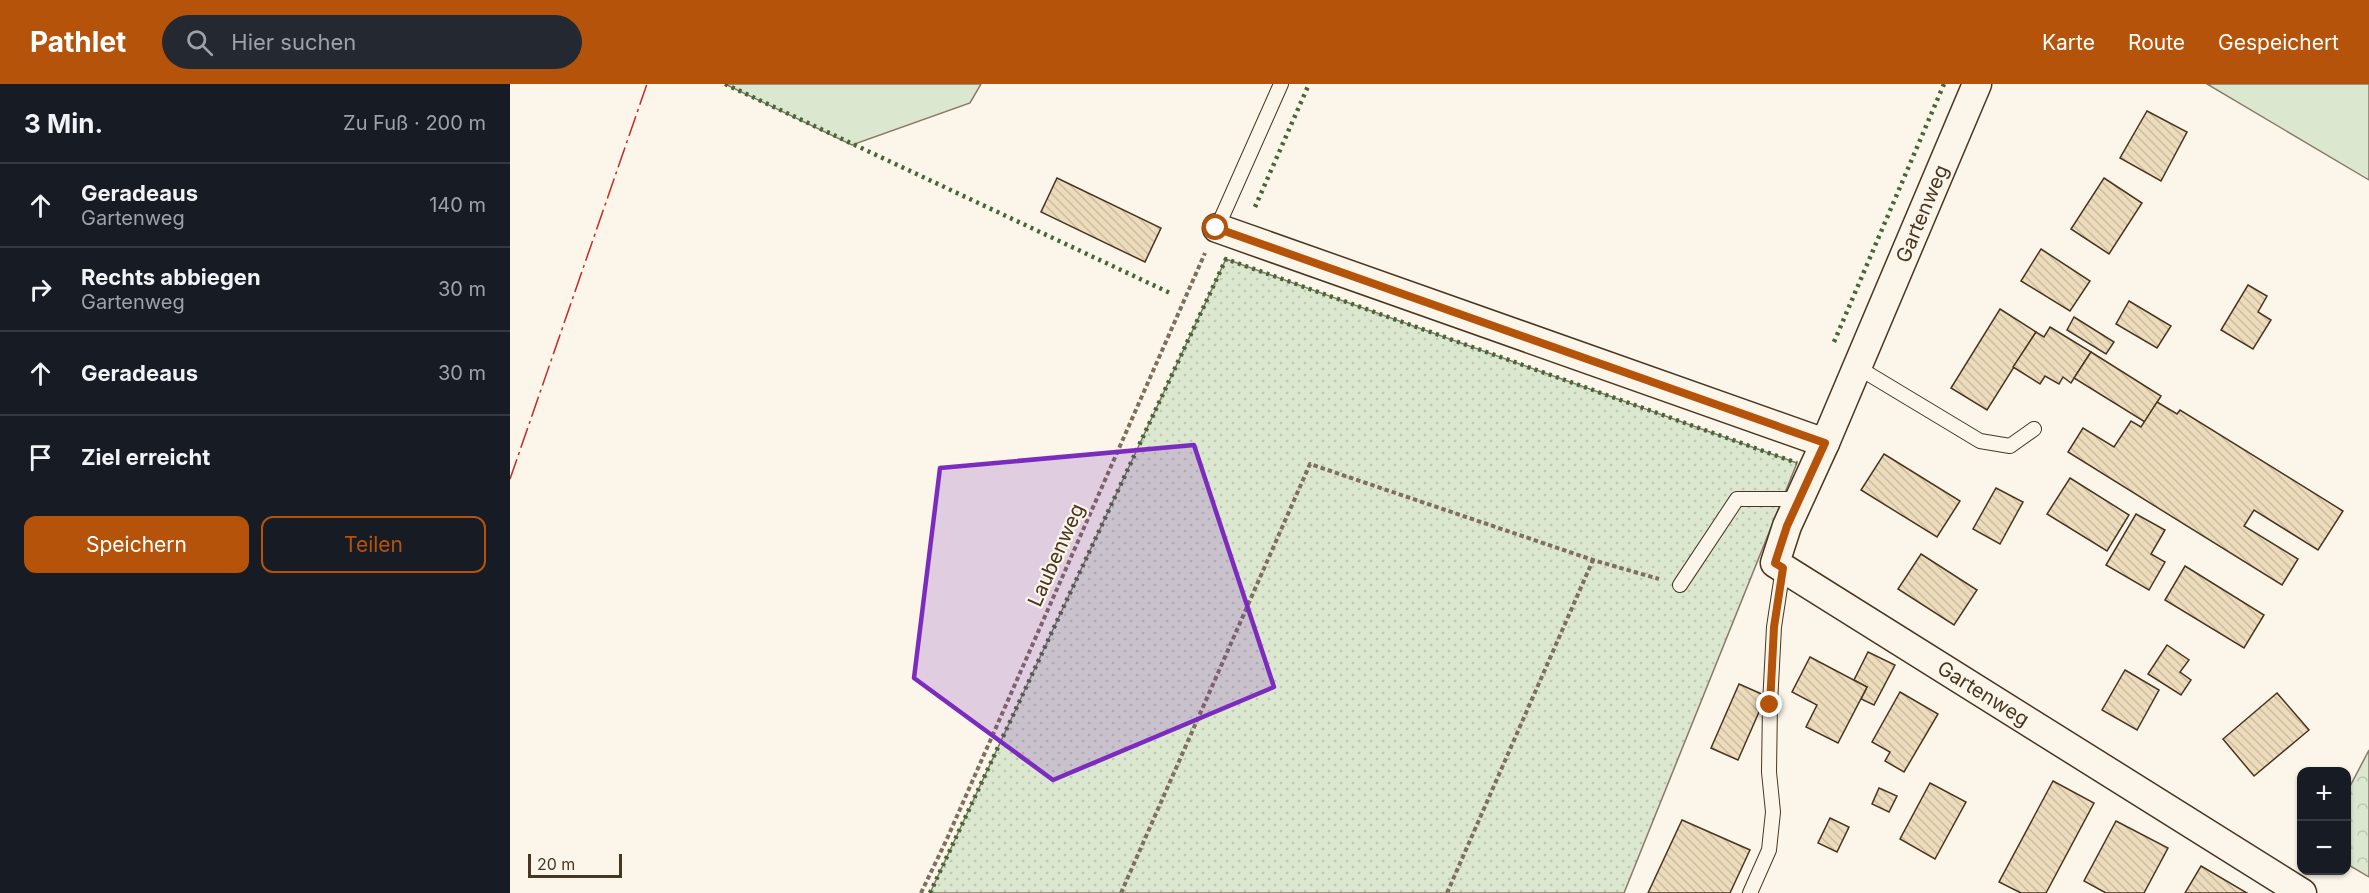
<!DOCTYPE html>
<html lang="de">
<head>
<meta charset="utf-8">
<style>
	:root { --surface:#171b24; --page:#242831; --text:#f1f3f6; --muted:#9ea1a6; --line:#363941; --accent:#b45309 }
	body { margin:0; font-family:Inter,sans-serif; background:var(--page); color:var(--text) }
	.controls { position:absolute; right:18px; bottom:18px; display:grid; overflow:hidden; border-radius:12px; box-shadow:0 2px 4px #0004 }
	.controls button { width:54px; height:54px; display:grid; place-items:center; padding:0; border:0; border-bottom:2px solid var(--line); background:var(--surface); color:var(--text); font:30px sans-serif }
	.scale { position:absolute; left:18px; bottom:15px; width:94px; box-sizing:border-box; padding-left:6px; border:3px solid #4a3520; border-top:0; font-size:16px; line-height:21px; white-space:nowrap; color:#4a3520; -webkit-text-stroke:4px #fbf6e9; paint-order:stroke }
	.stop { position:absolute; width:18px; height:18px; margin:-14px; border:4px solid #b45309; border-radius:50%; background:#fff }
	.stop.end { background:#b45309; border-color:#fff; box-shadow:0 2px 6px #0008 }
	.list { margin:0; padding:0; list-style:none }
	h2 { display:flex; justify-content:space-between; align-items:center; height:78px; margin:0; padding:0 24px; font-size:26px }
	h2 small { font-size:20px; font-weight:400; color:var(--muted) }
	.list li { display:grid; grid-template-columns:39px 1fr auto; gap:18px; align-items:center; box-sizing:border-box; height:84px; padding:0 24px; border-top:2px solid var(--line) }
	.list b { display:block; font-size:22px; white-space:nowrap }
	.list p { margin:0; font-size:20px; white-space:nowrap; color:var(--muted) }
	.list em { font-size:20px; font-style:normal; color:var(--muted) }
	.actions { display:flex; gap:12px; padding:18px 24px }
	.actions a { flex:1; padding:14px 0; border:2px solid var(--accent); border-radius:12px; text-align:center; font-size:21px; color:var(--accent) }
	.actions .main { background:var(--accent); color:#fff }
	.icon { flex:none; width:33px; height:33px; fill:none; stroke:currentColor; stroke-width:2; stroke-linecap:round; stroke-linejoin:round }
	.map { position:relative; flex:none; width:1859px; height:809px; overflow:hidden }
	header { display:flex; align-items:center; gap:36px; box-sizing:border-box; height:84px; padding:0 30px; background:var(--accent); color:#fff }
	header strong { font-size:28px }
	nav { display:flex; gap:33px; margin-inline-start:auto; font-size:21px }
	.search { width:420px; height:54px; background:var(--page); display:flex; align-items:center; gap:15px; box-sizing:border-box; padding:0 21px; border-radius:33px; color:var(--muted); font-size:22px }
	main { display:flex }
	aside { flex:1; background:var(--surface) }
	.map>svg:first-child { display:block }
</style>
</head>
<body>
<header>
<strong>Pathlet</strong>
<div class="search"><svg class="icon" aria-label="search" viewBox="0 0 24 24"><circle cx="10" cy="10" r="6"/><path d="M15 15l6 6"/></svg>Hier suchen</div>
<nav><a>Karte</a><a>Route</a><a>Gespeichert</a></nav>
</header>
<main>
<aside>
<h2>3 Min.<small>Zu Fuß · 200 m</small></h2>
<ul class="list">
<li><svg class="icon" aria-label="ahead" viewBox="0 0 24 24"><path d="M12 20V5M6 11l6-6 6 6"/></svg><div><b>Geradeaus</b><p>Gartenweg</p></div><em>140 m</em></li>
<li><svg class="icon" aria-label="right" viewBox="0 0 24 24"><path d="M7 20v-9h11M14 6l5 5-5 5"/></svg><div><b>Rechts abbiegen</b><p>Gartenweg</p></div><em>30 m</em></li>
<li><svg class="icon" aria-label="ahead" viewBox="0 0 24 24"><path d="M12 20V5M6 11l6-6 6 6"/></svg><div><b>Geradeaus</b></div><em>30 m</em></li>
<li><svg class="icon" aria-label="arrive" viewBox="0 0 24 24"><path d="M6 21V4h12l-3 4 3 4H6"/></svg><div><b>Ziel erreicht</b></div></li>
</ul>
<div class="actions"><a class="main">Speichern</a><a>Teilen</a></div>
</aside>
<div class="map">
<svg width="1859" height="809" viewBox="0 0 1859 809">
	<defs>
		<pattern id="forest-crowns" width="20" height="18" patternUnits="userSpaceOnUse" patternTransform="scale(1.5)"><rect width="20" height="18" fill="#dce7d0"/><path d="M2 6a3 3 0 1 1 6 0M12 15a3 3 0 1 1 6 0" fill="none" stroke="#bec7b2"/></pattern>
		<pattern id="park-dots" width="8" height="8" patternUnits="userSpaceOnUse" patternTransform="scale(1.5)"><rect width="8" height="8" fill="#dce7d0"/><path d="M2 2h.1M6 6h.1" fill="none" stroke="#bec7b2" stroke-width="1.8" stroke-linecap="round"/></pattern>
		<pattern id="building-back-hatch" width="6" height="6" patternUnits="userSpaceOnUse" patternTransform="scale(1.5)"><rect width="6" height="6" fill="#ecdcbc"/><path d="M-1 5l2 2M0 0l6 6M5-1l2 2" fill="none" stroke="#ccbda1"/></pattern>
	</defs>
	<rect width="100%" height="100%" fill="#fbf6e9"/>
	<g fill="#dce7d0" stroke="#887966" stroke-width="1.5">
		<polygon points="215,0 471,0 460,19 342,61"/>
		<polygon points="1697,0 1859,0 1859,96"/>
	</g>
	<polygon fill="url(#forest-crowns)" stroke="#887966" stroke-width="1.5" points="1859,666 1859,793 1837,780 1837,708"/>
	<polygon fill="url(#park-dots)" stroke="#887966" stroke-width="1.5" points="716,175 1287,379 1114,809 420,809"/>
	<g fill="url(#building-back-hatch)" stroke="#4a3520" stroke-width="1.5">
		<polygon points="1637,27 1677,48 1651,97 1610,74"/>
		<polygon points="547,94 651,144 635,178 531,128"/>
		<polygon points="1594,94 1632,119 1599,170 1561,145"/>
		<polygon points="1531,165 1580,197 1560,227 1511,197"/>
		<polygon points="1738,201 1757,212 1748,228 1761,236 1743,265 1711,246"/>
		<polygon points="1619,217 1661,242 1647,264 1606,240"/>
		<polygon points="1490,225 1526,248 1477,326 1441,304"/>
		<polygon points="1564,233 1604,258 1596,270 1557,246"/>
		<polygon points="1540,243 1581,268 1561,299 1553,293 1549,300 1535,292 1530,300 1503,283 1526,248 1534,253"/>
		<polygon points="1581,268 1651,312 1635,338 1564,294"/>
		<polygon points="1647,318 1667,330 1670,326 1833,427 1808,466 1744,426 1734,442 1788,475 1772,501 1558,368 1573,344 1604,363 1621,337 1631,343"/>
		<polygon points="1374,370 1450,417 1427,453 1351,406"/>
		<polygon points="1560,394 1619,431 1597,467 1537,430"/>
		<polygon points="1486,404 1513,418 1490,460 1463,445"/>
		<polygon points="1626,430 1655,446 1641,470 1655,478 1639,506 1596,481"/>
		<polygon points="1411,470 1467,506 1444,541 1388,505"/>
		<polygon points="1675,482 1754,531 1734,564 1655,516"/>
		<polygon points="1657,561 1679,576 1670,588 1681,596 1671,611 1638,590"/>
		<polygon points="1358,568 1385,581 1364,621 1351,615 1357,603 1344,596"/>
		<polygon points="1300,573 1357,603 1328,659 1296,643 1307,621 1282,608"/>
		<polygon points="1615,586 1649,606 1627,646 1592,626"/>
		<polygon points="1229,600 1256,612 1228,676 1201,664"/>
		<polygon points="1390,608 1428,630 1394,688 1375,677 1380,668 1362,658"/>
		<polygon points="1767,609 1799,646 1744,692 1713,655"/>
		<polygon points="1543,697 1584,719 1536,809 1511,809 1489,798"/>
		<polygon points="1420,699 1456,718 1425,775 1390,755"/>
		<polygon points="1369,704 1387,712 1379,728 1362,720"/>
		<polygon points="1320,734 1339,743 1327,768 1308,759"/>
		<polygon points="1172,736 1240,766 1220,809 1138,809"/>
		<polygon points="1606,737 1658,764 1634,809 1596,809 1574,797"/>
		<polygon points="1691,782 1737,809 1675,809"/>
	</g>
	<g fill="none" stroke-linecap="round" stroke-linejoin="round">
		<g stroke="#4a3520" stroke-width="16">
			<g id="lane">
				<polyline points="707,144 771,0"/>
				<polyline points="1347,283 1470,357 1500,362 1524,345"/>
				<polyline points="1170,501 1227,415 1288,415"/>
				<polyline points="1240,809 1259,766 1263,728 1259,688 1260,620 1264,543 1273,484"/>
			</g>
		</g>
		<g stroke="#4a3520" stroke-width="31">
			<g id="street">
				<path id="s1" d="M707 144 1315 359 1467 0"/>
				<path id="s2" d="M1315 359 1277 442 1265 479 1792 809"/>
			</g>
		</g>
		<g stroke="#7f6f5c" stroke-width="4" stroke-dasharray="4.5 3" stroke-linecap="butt">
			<polyline points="411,809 436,757 695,169"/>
			<polyline points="611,809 800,380 1083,476 1149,495"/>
			<polyline points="937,809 1083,476"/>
		</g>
		<use href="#lane" stroke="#fbf6e9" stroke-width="14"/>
		<use href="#street" stroke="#fbf6e9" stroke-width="28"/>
		<g stroke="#436837" stroke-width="4.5" stroke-dasharray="3 4.5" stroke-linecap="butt">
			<polyline points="215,0 660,209"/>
			<polyline points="745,123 799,0"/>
			<polyline points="1324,258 1434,0"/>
			<polyline points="420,809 716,175 1287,379"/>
		</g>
		<polyline stroke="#c62828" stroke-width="1.5" stroke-dasharray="21 4.5 3 4.5" stroke-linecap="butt" points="0,395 137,0"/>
	</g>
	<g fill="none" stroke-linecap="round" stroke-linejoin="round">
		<polyline stroke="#b45309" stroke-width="8" points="706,144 1315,359 1277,442 1265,479 1273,484 1264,543 1260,621"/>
	</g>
	<path fill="#7b2cbf" fill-opacity="0.2" stroke="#7b2cbf" stroke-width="4.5" stroke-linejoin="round" d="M684 361 764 603 543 696 404 594 430 384Z"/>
	<g text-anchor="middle" stroke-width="4.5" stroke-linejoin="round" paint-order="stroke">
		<g font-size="20" fill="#4a3520" stroke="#fbf6e9">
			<text dy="7" stroke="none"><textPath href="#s1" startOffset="894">Gartenweg</textPath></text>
			<text transform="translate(546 471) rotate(-66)" y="7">Laubenweg</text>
			<text dy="7" stroke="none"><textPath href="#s2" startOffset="376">Gartenweg</textPath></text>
		</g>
	</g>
</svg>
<div class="controls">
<button>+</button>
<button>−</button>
</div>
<div class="scale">20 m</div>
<div class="stop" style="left:706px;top:144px"></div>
<div class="stop end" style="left:1260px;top:621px"></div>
</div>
</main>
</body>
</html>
